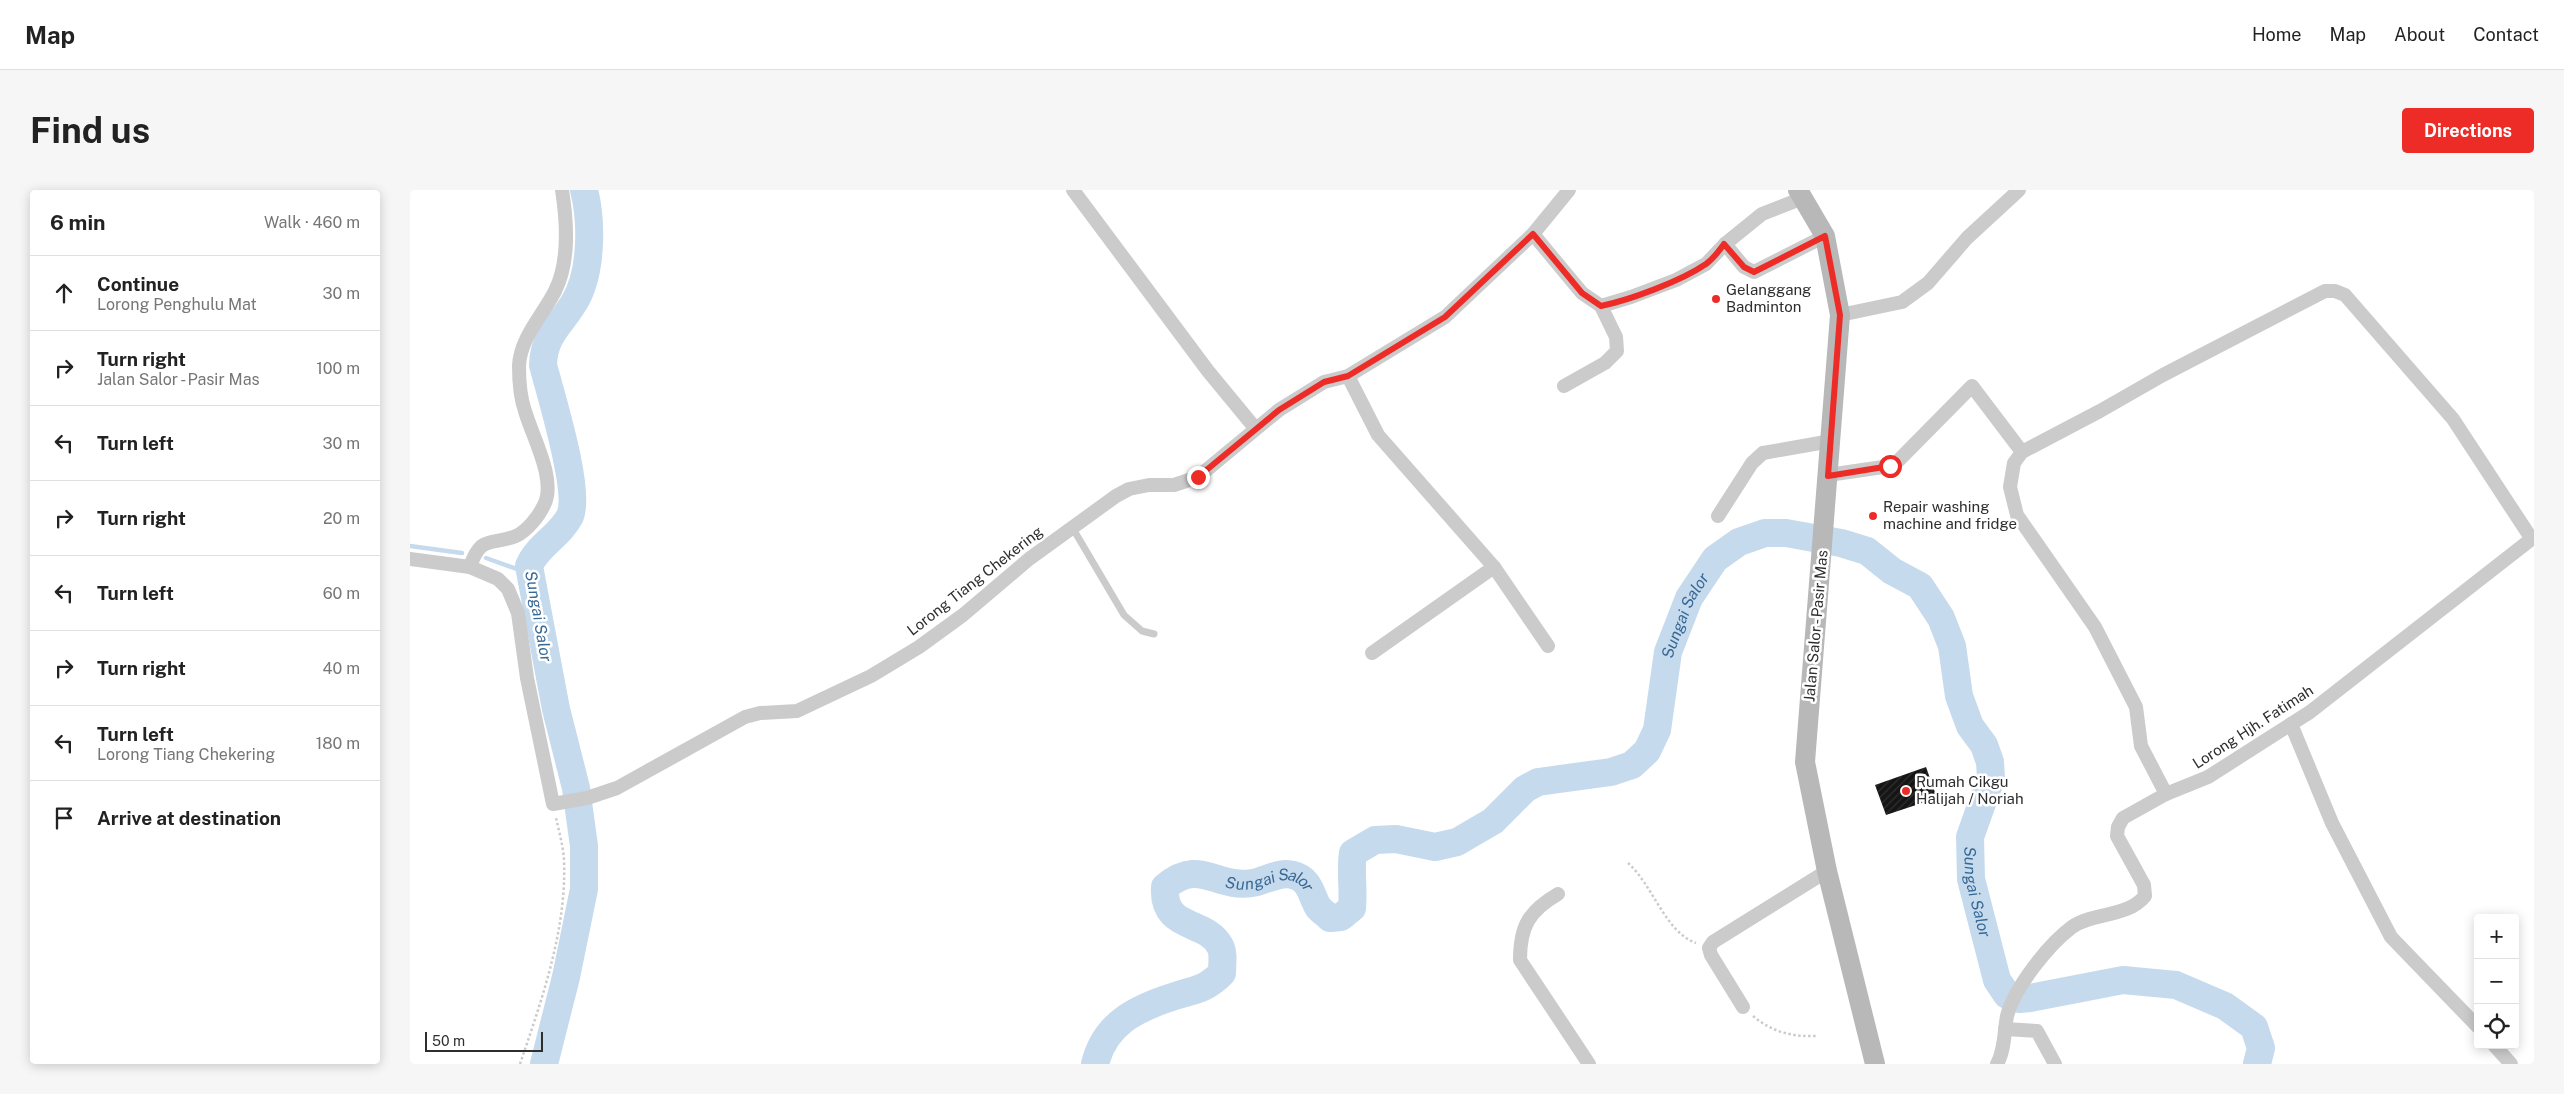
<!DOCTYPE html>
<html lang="en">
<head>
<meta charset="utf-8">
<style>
	:root { --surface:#fff; --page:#f6f6f6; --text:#222; --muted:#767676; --line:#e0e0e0; --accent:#ee2c27 }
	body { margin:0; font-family:"Public Sans",sans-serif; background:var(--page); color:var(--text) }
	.controls { position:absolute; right:15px; bottom:15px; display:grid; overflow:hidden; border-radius:5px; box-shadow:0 2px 12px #0003 }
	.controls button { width:45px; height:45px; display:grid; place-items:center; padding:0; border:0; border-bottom:1px solid var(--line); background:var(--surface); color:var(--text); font:25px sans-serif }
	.scale { position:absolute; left:15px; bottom:12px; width:118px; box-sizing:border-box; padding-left:5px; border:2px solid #2e2e2e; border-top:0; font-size:14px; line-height:18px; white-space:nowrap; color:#2e2e2e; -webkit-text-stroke:4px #fff; paint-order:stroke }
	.stop { position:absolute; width:15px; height:15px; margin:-11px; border:4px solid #ee2c27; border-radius:50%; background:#fff }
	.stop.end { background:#ee2c27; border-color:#fff; box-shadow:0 1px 5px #0008 }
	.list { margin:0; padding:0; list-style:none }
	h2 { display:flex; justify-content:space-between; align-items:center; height:65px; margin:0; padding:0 20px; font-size:21px }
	h2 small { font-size:16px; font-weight:400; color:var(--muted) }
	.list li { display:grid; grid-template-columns:32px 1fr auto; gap:15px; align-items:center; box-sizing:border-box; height:75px; padding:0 20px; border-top:1px solid var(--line) }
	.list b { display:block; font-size:19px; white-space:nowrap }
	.list p { margin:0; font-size:16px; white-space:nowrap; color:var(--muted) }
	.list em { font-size:16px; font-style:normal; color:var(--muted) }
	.icon { flex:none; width:28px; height:28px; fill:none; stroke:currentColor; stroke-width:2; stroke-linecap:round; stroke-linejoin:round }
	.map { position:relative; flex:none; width:2124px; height:874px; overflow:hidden; border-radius:5px }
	header { display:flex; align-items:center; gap:30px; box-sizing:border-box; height:70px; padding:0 25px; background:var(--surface); border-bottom:1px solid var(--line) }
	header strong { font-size:24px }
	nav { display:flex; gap:28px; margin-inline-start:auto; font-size:18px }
	.intro { display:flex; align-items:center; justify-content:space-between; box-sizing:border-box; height:120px; padding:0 30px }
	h1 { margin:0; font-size:35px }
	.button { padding:12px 22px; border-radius:5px; background:var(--accent); color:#fff; font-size:18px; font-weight:700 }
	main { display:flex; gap:30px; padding:0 30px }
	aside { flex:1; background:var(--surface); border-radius:5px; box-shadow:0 2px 12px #0003 }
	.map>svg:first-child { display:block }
</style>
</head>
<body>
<header>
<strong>Map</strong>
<nav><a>Home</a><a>Map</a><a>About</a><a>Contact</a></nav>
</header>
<div class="intro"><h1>Find us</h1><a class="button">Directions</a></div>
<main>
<aside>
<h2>6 min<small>Walk · 460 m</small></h2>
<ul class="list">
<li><svg class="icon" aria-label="ahead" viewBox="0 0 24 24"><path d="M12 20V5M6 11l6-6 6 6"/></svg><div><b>Continue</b><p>Lorong Penghulu Mat</p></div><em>30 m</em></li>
<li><svg class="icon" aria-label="right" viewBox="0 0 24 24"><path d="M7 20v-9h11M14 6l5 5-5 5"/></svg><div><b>Turn right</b><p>Jalan Salor - Pasir Mas</p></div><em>100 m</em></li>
<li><svg class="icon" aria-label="left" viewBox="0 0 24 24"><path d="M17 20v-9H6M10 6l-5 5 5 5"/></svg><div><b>Turn left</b></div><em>30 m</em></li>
<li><svg class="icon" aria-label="right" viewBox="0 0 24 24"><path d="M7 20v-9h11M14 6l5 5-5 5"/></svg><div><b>Turn right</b></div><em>20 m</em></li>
<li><svg class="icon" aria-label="left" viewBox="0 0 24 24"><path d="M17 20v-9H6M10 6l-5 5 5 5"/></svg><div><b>Turn left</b></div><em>60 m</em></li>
<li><svg class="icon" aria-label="right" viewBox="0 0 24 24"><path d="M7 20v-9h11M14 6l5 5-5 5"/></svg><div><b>Turn right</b></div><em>40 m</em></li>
<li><svg class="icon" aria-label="left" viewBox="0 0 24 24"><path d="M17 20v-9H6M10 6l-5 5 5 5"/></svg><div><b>Turn left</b><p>Lorong Tiang Chekering</p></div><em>180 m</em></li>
<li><svg class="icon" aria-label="arrive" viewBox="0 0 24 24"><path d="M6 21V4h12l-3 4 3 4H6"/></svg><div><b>Arrive at destination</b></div></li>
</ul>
</aside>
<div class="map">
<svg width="2124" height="874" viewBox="0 0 2124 874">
	<defs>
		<pattern id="building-hatch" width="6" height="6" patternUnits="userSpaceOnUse" patternTransform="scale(1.25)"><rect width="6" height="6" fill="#151515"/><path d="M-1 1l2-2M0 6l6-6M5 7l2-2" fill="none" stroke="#2f2f2f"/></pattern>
	</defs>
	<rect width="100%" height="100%" fill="#fff"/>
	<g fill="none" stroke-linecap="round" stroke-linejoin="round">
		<g stroke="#c6daed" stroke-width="4.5">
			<polyline points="0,356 52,363"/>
			<polyline points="76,368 118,383"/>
		</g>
		<g stroke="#c6daed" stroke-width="28">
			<path d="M134 874 156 787 174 699V656L166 598 146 519 119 376C127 356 150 346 160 326 171 301 141 206 133 175 134 144 151 135 165 111 182 82 182 31 174 0"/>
			<path id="s1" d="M685 874C695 833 727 818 765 806 786 799 795 800 812 783 812 775 814 763 810 756 796 729 752 741 755 697 790 667 806 699 842 693 855 691 870 681 883 685 900 689 901 705 908 717 911 721 916 724 920 728L931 727 942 718C944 699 940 681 943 663L965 650 986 649 1025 657 1047 652 1083 631 1115 599 1128 592 1201 582 1222 575 1237 561 1247 540 1258 462 1279 408 1305 369 1329 352 1355 343H1376L1431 353 1457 361 1482 381 1510 396 1531 428 1542 456 1549 506 1560 536 1574 555 1580 572 1581 588 1560 647 1561 689 1587 790 1597 805 1610 809 1620 808 1713 790 1766 795 1815 816 1844 837 1851 858 1847 874"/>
		</g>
	</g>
	<polygon fill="url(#building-hatch)" points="1516,577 1527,608 1476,625 1465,595"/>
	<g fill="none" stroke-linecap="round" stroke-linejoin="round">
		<g stroke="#cbcbcb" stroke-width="2.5" stroke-dasharray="2.5 2.5" stroke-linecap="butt">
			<path d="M1218 673C1243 695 1255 742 1286 753"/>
			<path d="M1343 826C1362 842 1382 847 1407 846"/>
			<path d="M110 874C132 809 157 739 154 669 153 656 149 641 146 628"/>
		</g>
		<polyline stroke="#cbcbcb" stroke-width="7" points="662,337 714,425 732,441 744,444"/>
		<g stroke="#cbcbcb" stroke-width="14">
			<polyline points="663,0 798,181 845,238"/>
			<polyline points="1123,44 1172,103 1191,116 1206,147 1207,161 1195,173 1154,196"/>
			<polyline points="1315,54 1334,77 1344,82 1415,46"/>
			<polyline points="1191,116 1221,107 1266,90 1296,74 1315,54 1352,24 1393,8"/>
			<polyline points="1430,125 1492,112 1518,93 1557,48 1609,0"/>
			<polyline points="938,186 968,245 1084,377 1138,456"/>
			<polyline points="1418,285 1480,276 1488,271 1562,196 1612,262"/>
			<polyline points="1308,326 1342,273 1353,263 1421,251"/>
			<polyline points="0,369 60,377 88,389 98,399 108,423 117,488 143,614 177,608 207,598 335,527 350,523 387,521 461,486 509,457 553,425 619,369 706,306 719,299 739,295 764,295 788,287 869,220 914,192 938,186 1035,127 1123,44 1159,0"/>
			<path d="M60 377C71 344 81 356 106 346 117 341 129 326 134 315 147 290 122 246 115 221 110 207 109 191 109 176 110 148 133 125 145 101 160 71 157 32 152 0"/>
			<polyline points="962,463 1084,377"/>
			<polyline points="1881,534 1922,633 1981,747 2068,837"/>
			<polyline points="1756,604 1731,556 1726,517 1685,437 1607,325 1600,297 1604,273 1612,262 1690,221 1753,185 1915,101 1925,101 1935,105 2043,229 2121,348"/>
			<path d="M1148 704C1119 721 1110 736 1110 770L1179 874"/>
			<polyline points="1333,817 1301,765 1299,758 1303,752 1417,681"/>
			<polyline points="1595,839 1627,841 1645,874"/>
			<polyline points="2084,855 2101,874"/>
			<path d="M1587 874C1595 860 1594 842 1597 826 1604 798 1639 754 1662 737 1683 722 1717 728 1735 706L1734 695 1707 646 1708 637 1713 628 1756 604 1798 587 1900 522 2124 347"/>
		</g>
		<polyline stroke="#b8b8b8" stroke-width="20" points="1388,0 1415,46 1430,125 1395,572 1417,681 1465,874"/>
	</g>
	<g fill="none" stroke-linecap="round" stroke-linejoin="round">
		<path stroke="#ee2c27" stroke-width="6" d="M788 287 869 220 914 192 938 186 1035 127 1123 44 1172 103 1191 116C1220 110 1271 91 1296 74 1303 69 1309 61 1314 54L1334 77 1344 82 1415 46 1430 125 1418 286 1480 276"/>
	</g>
	<g fill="#ee2c27" stroke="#fff" stroke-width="2">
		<circle cx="1306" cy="109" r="5"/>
		<circle cx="1463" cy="326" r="5"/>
		<circle cx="1496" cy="601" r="5"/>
	</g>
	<g text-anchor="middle" stroke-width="5" stroke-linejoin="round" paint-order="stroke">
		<g font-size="15" fill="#2e2e2e" stroke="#fff" text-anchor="start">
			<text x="1316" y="105">Gelanggang<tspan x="1316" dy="17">Badminton</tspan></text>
			<text x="1473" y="322">Repair washing<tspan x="1473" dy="17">machine and fridge</tspan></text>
			<text x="1506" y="597">Rumah Cikgu<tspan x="1506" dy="17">Halijah / Noriah</tspan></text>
		</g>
		<g font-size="15" fill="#2e2e2e" stroke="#fff">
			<text transform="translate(565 391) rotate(-38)" y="5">Lorong Tiang Chekering</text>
			<text transform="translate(1406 436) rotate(-85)" y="5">Jalan Salor - Pasir Mas</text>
			<text transform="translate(1843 537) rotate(-33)" y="5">Lorong Hjh. Fatimah</text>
		</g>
		<g font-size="16" font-style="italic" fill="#386894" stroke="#fff">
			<text transform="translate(129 426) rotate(80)" y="6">Sungai Salor</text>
			<text dy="6" stroke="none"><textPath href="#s1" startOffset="1020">Sungai Salor</textPath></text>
			<text dy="6" stroke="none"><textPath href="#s1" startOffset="389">Sungai Salor</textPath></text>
			<text dy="6" stroke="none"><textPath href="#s1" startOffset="1636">Sungai Salor</textPath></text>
		</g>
	</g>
</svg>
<div class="controls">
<button>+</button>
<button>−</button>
<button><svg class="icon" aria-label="locate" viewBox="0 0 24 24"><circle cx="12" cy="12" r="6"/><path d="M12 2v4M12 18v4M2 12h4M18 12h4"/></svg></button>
</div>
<div class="scale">50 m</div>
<div class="stop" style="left:1480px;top:276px"></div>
<div class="stop end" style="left:788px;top:287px"></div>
</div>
</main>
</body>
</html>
